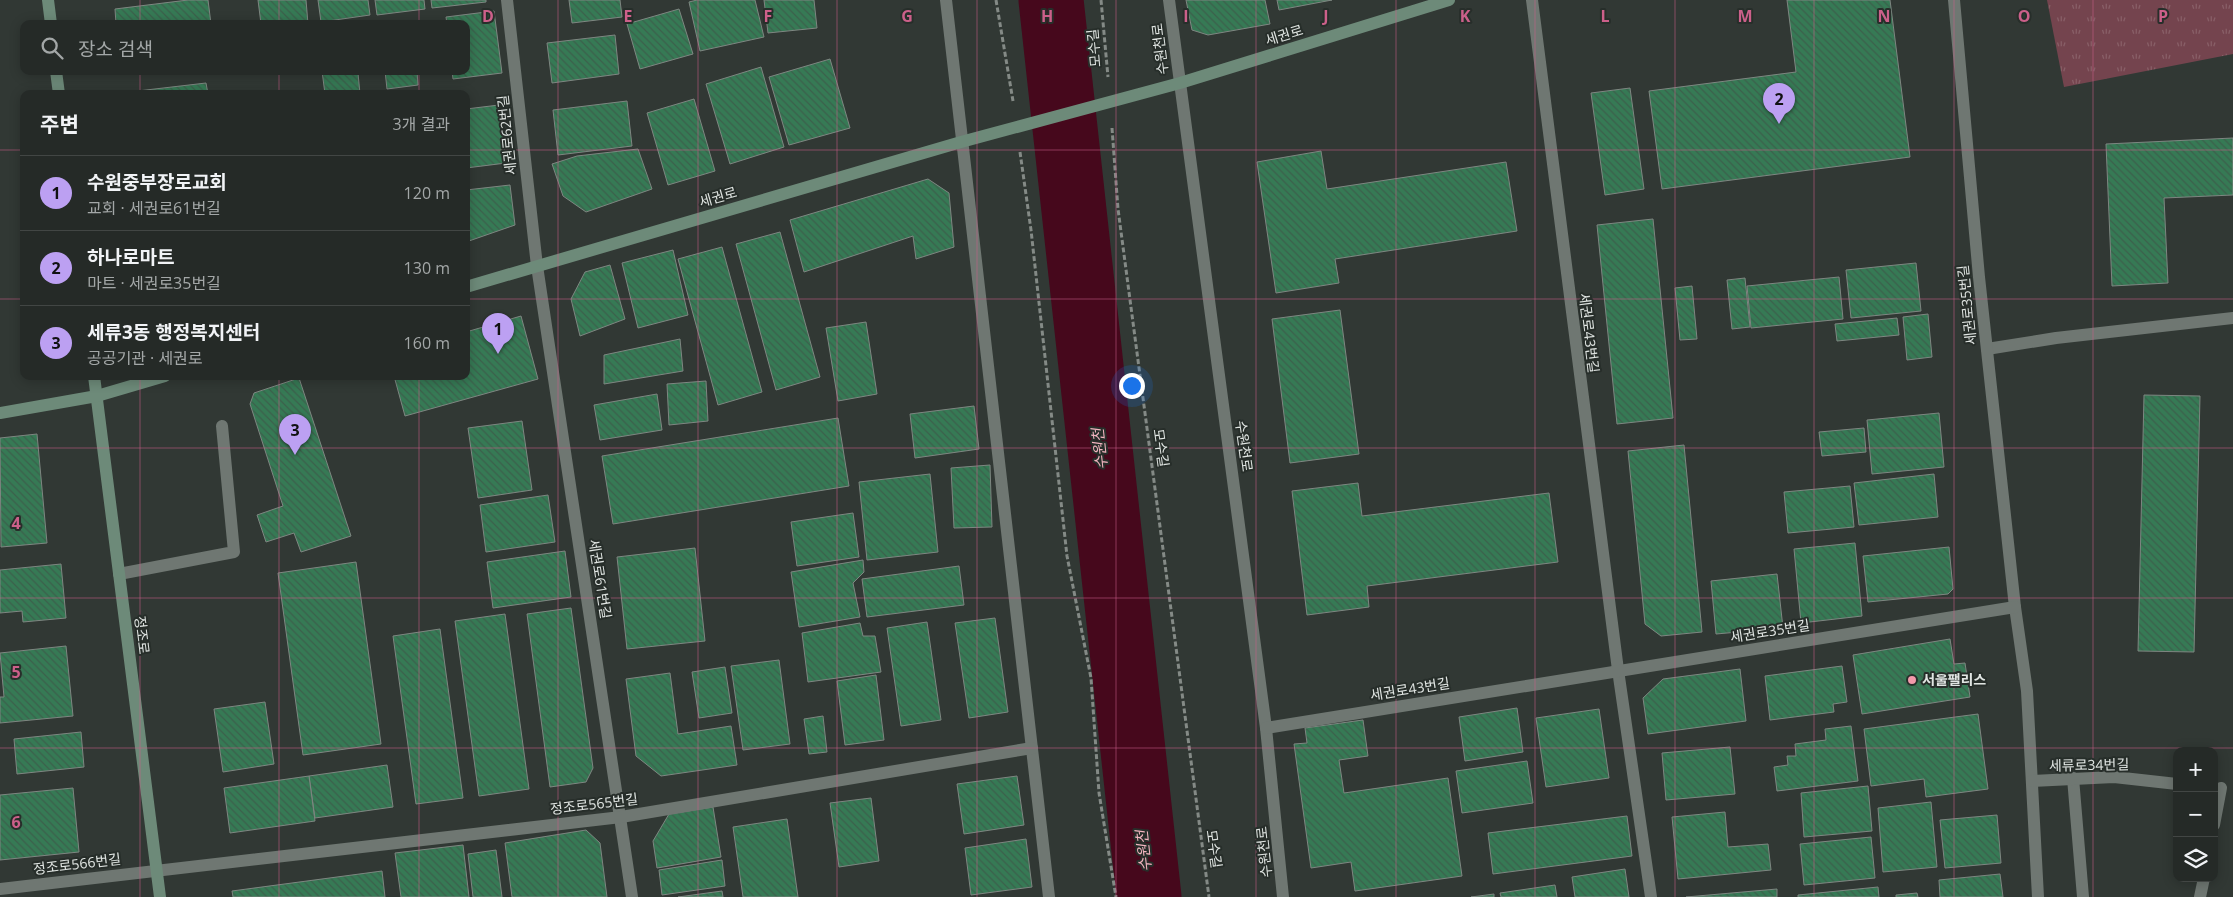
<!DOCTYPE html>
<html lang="ko">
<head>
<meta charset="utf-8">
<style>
	:root { --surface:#252a27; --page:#313633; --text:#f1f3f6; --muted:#a3a7a7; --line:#424644; --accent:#bca0f2 }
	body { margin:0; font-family:"Open Sans","Noto Sans KR",sans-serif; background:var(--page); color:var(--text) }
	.controls { position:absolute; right:15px; bottom:15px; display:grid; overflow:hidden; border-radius:10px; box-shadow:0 2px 12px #0003 }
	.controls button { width:45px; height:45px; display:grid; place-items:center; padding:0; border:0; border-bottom:1px solid var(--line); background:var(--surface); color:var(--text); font:25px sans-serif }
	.you { position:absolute; left:1131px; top:385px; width:18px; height:18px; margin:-12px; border:4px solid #fff; border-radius:50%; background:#1a73e8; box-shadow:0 0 0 8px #1a73e833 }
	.badge { display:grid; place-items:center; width:32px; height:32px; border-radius:50%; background:var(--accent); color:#111; font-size:16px; font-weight:700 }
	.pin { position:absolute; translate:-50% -41px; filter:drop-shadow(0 1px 2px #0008) }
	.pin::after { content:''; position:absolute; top:26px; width:18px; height:15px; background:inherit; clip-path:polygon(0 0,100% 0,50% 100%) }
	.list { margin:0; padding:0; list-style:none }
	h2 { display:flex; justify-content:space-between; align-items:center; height:65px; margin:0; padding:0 20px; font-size:21px }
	h2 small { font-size:16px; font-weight:400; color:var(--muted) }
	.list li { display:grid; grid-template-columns:32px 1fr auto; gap:15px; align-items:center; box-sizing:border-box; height:75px; padding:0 20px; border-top:1px solid var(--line) }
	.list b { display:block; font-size:19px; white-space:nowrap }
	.list p { margin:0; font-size:16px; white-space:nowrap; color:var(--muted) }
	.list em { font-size:16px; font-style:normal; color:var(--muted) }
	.icon { flex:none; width:28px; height:28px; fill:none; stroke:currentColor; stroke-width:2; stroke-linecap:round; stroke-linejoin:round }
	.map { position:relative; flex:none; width:2233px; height:897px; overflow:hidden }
	.search { position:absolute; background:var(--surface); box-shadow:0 2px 12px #0003; left:20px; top:20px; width:450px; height:55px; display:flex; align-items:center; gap:12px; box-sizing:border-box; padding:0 18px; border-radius:10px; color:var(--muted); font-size:19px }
	.panel { position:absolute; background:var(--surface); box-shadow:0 2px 12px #0003; left:20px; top:90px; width:450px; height:290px; border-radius:10px }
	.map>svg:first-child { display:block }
</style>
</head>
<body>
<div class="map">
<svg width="2233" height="897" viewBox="0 0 2233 897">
	<defs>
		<pattern id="park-tufts" width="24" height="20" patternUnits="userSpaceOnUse" patternTransform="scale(1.25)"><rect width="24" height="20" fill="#74444e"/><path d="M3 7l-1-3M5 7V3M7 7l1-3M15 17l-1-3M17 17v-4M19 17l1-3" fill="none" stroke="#885f67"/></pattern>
		<pattern id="building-back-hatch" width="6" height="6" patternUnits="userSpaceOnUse" patternTransform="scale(1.25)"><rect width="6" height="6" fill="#367a55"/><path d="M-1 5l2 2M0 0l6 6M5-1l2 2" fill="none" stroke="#3c604c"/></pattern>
	</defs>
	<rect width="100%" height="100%" fill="#313834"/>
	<polygon fill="url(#park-tufts)" points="2047,0 2233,0 2233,54 2064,87"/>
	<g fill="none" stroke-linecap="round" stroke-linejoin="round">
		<polyline stroke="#46081c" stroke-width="65" points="1051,0 1149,897"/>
	</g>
	<g fill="url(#building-back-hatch)" stroke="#7e8681">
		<polygon points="188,0 208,0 211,24 116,24 115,9"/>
		<polygon points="258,0 306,0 308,24 261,24"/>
		<polygon points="318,0 368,0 370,15 321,22"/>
		<polygon points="375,0 424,0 425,9 377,15"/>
		<polygon points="431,0 486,0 486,2 432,8"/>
		<polygon points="569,0 620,0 622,17 572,23"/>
		<polygon points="697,0 755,0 764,37 700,51 689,2"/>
		<polygon points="764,0 814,0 817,28 768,33"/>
		<polygon points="1186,0 1265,0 1270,24 1208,35 1192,30"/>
		<polygon points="1277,0 1332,0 1279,10"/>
		<polygon points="1787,0 1890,0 1910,157 1662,189 1649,91 1796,72"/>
		<polygon points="679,9 693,54 640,69 627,24"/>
		<polygon points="494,11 502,73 453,79 452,71 466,71 466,24 447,24 446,17"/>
		<polygon points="615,35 619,74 552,83 547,43"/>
		<polygon points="830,59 850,128 789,145 769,77"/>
		<polygon points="761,67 784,147 730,164 706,84"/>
		<polygon points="322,71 365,71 358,73 360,94 325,94"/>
		<polygon points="385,71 417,71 418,85 387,89"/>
		<polygon points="206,83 208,94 129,94 129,92"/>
		<polygon points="1630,88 1644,189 1605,195 1591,93"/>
		<polygon points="694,99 715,171 668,185 647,113"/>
		<polygon points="627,101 632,146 558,155 553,110"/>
		<polygon points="499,105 506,163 466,168 466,109"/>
		<polygon points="2233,138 2233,195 2164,198 2168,283 2112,286 2106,144"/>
		<polygon points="638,149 652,189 586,212 563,196 552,164 577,156"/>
		<polygon points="1321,151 1327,189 1506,162 1517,231 1335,259 1339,283 1276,293 1257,162"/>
		<polygon points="928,179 949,193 954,247 916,259 913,236 804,272 790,220"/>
		<polygon points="510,185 515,225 466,242 466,190"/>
		<polygon points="1653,219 1673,418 1617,424 1597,225"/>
		<polygon points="780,232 820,377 776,390 736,244"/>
		<polygon points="722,247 762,392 718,405 678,259"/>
		<polygon points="673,250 688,315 638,328 622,263"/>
		<polygon points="1916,263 1921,311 1851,318 1846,270"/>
		<polygon points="610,265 625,319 580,336 571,299 585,272"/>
		<polygon points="1839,277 1843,319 1751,328 1747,286"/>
		<polygon points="1745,278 1750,327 1732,329 1727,280"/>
		<polygon points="1692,286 1697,339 1680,340 1675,288"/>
		<polygon points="1340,310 1359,454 1290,463 1272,319"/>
		<polygon points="1928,314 1932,357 1907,360 1903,317"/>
		<polygon points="521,316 538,379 405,416 394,376 466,376 466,332"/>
		<polygon points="1897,318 1899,335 1837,341 1835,324"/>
		<polygon points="866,322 877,394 838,401 826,328"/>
		<polygon points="680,339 683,371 604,384 604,355"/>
		<polygon points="299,378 351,536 301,552 294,533 266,542 257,515 283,506 250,404 254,393"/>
		<polygon points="706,381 708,421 669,425 667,384"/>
		<polygon points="657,394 662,430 600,440 594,405"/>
		<polygon points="2144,395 2200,396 2194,652 2138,651"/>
		<polygon points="974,406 979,449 915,458 910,414"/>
		<polygon points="1939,413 1944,467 1872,474 1867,420"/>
		<polygon points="838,418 849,486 613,524 602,456"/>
		<polygon points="522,421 532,490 478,498 468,428"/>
		<polygon points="1864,428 1866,452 1822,456 1819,432"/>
		<polygon points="37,434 47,543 1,547 0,438"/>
		<polygon points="1684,445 1702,632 1661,636 1645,624 1628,451"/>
		<polygon points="990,465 992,527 954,528 951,468"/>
		<polygon points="930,474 938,552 867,560 859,482"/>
		<polygon points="1934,474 1938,517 1859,525 1854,483"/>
		<polygon points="1358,483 1362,516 1549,493 1558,562 1367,586 1369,607 1307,615 1292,491"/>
		<polygon points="1850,486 1854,527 1788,533 1784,492"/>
		<polygon points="548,495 555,542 486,552 480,505"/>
		<polygon points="853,513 859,557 797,566 791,522"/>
		<polygon points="1855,543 1862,616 1801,623 1794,549"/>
		<polygon points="1949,547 1953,589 1948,594 1868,602 1863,556"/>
		<polygon points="695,548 705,641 627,649 617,557"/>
		<polygon points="565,551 571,597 493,608 487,562"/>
		<polygon points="863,560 864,572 853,583 860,617 799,627 791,572"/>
		<polygon points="356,562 381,744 303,755 278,573"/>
		<polygon points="61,564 66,618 23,622 22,611 0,613 0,570"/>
		<polygon points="959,566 964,605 867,617 862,579"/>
		<polygon points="1777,574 1783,628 1716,634 1711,581"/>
		<polygon points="571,608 593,768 586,782 550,787 527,614"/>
		<polygon points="505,614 529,789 479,796 455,621"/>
		<polygon points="995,618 1008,712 969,718 955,623"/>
		<polygon points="927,622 941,720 901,726 887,628"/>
		<polygon points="860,623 863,636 875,636 881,672 808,682 802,633"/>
		<polygon points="440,629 463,798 416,804 393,636"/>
		<polygon points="1950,639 1954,664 1965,663 1970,697 1862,714 1853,655"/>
		<polygon points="66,646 73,716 0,723 0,697 4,697 0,653"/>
		<polygon points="779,660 790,744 743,750 731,666"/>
		<polygon points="1842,666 1847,702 1833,704 1834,712 1770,720 1765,676"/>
		<polygon points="725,667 732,713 699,718 692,672"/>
		<polygon points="1740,669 1746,721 1648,734 1643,698 1663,679"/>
		<polygon points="670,673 678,734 731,726 737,765 661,776 636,756 626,679"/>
		<polygon points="876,675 884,740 845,745 837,681"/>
		<polygon points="265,702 274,764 223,772 214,709"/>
		<polygon points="1517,708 1523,752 1465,761 1459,717"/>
		<polygon points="1599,709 1609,778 1546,787 1536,718"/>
		<polygon points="1978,714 1988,789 1926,797 1924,779 1871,786 1864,729"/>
		<polygon points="823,716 827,752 809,754 804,719"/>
		<polygon points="1363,720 1368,756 1339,760 1344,793 1448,778 1462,876 1355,891 1351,862 1311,868 1294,744 1307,743 1305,728"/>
		<polygon points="1851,726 1858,781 1777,791 1774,767 1788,765 1787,756 1796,756 1795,744 1826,740 1825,729"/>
		<polygon points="81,732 84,767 17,774 14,739"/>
		<polygon points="1730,747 1735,794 1666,800 1662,753"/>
		<polygon points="1527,761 1533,803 1462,813 1456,771"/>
		<polygon points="387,765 393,807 315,818 309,776"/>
		<polygon points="309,776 315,821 230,833 224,788"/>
		<polygon points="1017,776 1024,825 964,834 957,784"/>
		<polygon points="1868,786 1872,831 1804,837 1801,793"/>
		<polygon points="73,788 79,852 0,860 0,795"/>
		<polygon points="871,798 879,861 839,867 830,803"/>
		<polygon points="1931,802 1937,867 1883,872 1878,808"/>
		<polygon points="713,807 721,857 657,868 653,841 669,814"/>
		<polygon points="1725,812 1728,847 1768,844 1771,870 1678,879 1672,817"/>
		<polygon points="1997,815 2001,863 1945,868 1940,820"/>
		<polygon points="1627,816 1632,856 1493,874 1488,833"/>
		<polygon points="787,819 798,897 743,897 733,827"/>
		<polygon points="586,830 600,843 607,897 512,897 505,843"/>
		<polygon points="1871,837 1875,878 1804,885 1800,844"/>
		<polygon points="1026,839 1032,887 971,895 965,848"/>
		<polygon points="463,845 469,897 401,897 395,853"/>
		<polygon points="496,850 502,897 473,897 468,854"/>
		<polygon points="722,860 725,886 662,895 659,870"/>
		<polygon points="1625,869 1629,897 1575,897 1572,877"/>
		<polygon points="382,871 385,897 233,897 232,891"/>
		<polygon points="2000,874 2003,897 1940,897 1939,880"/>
		<polygon points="1555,885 1557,897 1501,897 1500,893"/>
		<polygon points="1878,887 1879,897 1798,897 1798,895"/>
		<polygon points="1777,889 1777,897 1686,897"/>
		<polygon points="722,891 723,897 678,897"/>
		<polygon points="1917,893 1918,897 1896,897 1896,895"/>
		<polygon points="1494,894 1494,897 1471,897"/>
	</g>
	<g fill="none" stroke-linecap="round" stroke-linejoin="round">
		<g stroke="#848a86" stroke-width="3" stroke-dasharray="5 2.5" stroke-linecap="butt">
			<polyline points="996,0 1013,101"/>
			<polyline points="1101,0 1108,77"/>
			<polyline points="1112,128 1118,209 1209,897"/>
			<polyline points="1020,152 1031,230 1067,556 1091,678 1099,793 1116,897"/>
		</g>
		<g stroke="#6f7772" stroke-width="12">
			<polyline points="1987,349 2056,338 2233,318"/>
			<polyline points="119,574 234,552 222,426"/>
		</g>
		<g stroke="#6f7772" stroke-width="12">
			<polyline points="507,0 537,266 632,897"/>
			<polyline points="946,0 1049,897"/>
			<polyline points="1169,0 1266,728 1283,897"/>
			<polyline points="1532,0 1618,670 1651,897"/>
			<polyline points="1954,0 1979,277 2015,607 2027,691 2038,897"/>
			<polyline points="1266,728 2015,607"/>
			<polyline points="2073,778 2083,897"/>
			<polyline points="2032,781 2114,777 2177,784"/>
			<polyline points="2214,825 2221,788"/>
			<polyline points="0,889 621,817 1032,748"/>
			<polyline points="2200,897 2204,878"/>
		</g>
		<g stroke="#6d8a79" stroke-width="12">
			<polyline points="48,0 51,24"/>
			<polyline points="56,71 59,94"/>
			<polyline points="466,287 961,142 1180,83 1449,0"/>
			<polyline points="94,376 160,897"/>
			<polyline points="0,413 97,396 165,376"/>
		</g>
	</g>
	<path fill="none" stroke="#cc608a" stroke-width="1" stroke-opacity="0.55" d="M140 0V24M279 0V24M419 0V24M558 0V897M698 0V897M837 0V897M977 0V897M1116 0V897M1256 0V897M1396 0V897M1535 0V897M1675 0V897M1814 0V897M1954 0V897M2093 0V897M140 71V94M279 71V94M419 71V94M0 150H24M466 150H2233M0 299H24M466 299H2233M140 376V897M279 376V897M419 376V897M0 448H2233M0 598H2233M0 748H2233"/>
	<circle fill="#f39aab" stroke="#272e2a" stroke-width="2" cx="1912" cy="680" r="5"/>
	<g text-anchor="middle" stroke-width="4" stroke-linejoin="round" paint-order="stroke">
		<g font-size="14" fill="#e0e5e2" stroke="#272e2a">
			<text transform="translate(1284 35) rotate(-17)" y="5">세권로</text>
			<text transform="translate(1094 48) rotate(-95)" y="5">모수길</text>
			<text transform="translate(1160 49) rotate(-97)" y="5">수원천로</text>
			<text transform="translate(507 135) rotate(-96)" y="5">세권로62번길</text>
			<text transform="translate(718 197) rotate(-16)" y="5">세권로</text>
			<text transform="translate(1967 305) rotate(-96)" y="5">세권로35번길</text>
			<text transform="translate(1589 333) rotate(83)" y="5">세권로43번길</text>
			<text transform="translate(1244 446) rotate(82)" y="5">수원천로</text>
			<text transform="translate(1161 448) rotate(82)" y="5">모수길</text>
			<text transform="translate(600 579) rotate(81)" y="5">세권로61번길</text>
			<text transform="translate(1770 631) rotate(-9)" y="5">세권로35번길</text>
			<text transform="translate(142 635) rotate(83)" y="5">정조로</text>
			<text transform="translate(1410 689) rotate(-9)" y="5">세권로43번길</text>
			<text transform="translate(2089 765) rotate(-1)" y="5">세류로34번길</text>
			<text transform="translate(594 804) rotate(-7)" y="5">정조로565번길</text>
			<text transform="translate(1214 849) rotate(82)" y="5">모수길</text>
			<text transform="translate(1264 852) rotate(-96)" y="5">수원천로</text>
			<text transform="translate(77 864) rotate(-7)" y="5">정조로566번길</text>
		</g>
		<g font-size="14" font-weight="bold" fill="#e0e5e2" stroke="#272e2a" text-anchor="start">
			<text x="1922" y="685">서울팰리스</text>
		</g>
		<g font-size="15" font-style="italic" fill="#f3b5c0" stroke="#272e2a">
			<text transform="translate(1100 449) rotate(-96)" y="5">수원천</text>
			<text transform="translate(1144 851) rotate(-96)" y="5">수원천</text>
		</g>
	</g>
	<g font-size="16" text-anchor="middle" font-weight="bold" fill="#cc608a" stroke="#272e2a" stroke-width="4" stroke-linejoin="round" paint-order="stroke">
		<text x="488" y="22">D</text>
		<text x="628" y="22">E</text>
		<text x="768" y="22">F</text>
		<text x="907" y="22">G</text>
		<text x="1047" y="22">H</text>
		<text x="1186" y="22">I</text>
		<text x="1326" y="22">J</text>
		<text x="1465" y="22">K</text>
		<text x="1605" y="22">L</text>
		<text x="1745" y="22">M</text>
		<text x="1884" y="22">N</text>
		<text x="2024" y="22">O</text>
		<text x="2163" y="22">P</text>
		<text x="16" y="529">4</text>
		<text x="16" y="678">5</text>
		<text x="16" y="828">6</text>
	</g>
</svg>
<div class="controls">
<button>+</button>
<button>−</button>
<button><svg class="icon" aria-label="layers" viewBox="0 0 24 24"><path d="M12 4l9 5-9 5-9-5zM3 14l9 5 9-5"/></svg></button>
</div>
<div class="you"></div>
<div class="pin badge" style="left:498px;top:354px">1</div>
<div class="pin badge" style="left:1779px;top:124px">2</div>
<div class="pin badge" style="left:295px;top:455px">3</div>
<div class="search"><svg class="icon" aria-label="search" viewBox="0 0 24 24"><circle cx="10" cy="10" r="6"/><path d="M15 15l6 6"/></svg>장소 검색</div>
<section class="panel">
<h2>주변<small>3개 결과</small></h2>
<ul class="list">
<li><span class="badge">1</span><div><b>수원중부장로교회</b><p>교회 · 세권로61번길</p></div><em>120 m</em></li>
<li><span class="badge">2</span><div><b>하나로마트</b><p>마트 · 세권로35번길</p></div><em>130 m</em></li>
<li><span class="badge">3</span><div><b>세류3동 행정복지센터</b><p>공공기관 · 세권로</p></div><em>160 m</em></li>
</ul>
</section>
</div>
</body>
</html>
